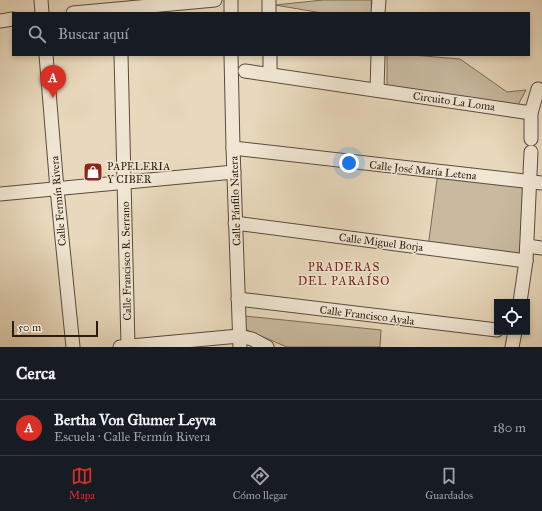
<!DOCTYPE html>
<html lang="es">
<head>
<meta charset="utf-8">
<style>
	:root { --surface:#171b24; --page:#20242c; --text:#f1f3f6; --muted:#9ea1a6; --line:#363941; --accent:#d93025 }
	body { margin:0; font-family:"IM FELL Great Primer",serif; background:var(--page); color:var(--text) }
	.controls { position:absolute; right:12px; bottom:12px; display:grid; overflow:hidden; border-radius:0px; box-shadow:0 2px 6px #0003 }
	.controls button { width:36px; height:36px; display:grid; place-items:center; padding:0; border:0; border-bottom:1px solid var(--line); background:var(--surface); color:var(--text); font:20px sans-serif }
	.scale { position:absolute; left:12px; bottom:10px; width:86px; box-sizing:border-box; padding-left:4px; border:2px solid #2b1c0f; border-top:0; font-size:11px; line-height:14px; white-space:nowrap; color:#2b1c0f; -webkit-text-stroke:3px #f0e6d3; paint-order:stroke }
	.you { position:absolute; left:349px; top:163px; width:14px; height:14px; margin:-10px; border:3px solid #fff; border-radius:50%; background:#1a73e8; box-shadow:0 0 0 6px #1a73e833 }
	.badge { display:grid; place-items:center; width:26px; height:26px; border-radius:50%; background:var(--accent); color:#fff; font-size:13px; font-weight:700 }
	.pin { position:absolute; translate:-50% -33px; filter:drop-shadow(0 1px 2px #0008) }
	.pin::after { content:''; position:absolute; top:21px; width:14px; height:12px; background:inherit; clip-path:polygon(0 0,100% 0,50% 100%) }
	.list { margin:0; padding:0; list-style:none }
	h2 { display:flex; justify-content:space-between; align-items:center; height:52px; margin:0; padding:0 16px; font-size:17px }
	h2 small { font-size:13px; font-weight:400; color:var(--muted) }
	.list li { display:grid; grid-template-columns:26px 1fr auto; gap:12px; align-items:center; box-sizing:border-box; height:56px; padding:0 16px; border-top:1px solid var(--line) }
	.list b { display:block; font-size:15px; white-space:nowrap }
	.list p { margin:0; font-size:13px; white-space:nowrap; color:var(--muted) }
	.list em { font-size:13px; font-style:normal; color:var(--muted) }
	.icon { flex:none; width:22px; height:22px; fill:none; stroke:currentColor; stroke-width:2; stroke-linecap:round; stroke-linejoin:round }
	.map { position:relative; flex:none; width:542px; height:347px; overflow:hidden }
	.search { position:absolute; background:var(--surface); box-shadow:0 2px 6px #0003; left:12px; right:12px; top:12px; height:44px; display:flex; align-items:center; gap:10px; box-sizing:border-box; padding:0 14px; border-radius:0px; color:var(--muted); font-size:15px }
	.sheet { height:108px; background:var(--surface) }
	nav { display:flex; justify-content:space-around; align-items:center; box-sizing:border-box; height:56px; border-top:1px solid var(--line); background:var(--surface); font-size:11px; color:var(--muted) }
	nav a { display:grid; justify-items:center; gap:2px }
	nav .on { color:var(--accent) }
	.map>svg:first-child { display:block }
</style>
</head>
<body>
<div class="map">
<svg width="542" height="347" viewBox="0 0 542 347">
	<rect width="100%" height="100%" fill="#e8d9bc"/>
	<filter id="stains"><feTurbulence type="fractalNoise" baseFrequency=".005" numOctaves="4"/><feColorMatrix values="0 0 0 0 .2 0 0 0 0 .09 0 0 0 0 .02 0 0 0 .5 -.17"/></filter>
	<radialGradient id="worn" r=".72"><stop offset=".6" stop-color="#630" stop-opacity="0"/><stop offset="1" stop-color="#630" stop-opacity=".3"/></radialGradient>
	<g fill="#c8b99f" stroke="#7a6a57">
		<polygon points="323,0 371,0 372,13 322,13 275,5"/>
		<polygon points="387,55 412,55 460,59 507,92 526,90 517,107 387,87"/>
		<polygon points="438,172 527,183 526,259 428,247"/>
		<polygon points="245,316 381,330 380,347 287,347 244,329"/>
	</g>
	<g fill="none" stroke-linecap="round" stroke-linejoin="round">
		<g stroke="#5a4b3a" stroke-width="15">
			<g id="minor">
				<polyline points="41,0 42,13"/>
				<polyline points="231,0 231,13"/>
				<polyline points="269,0 269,13"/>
				<polyline points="73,13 215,0"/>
				<polyline points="378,13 379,0"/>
				<polyline points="0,21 13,19"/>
				<polyline points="46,55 57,189 73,347"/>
				<polyline points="121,55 128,346"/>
				<polyline points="231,55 233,148 240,347"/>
				<polyline points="270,55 270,74"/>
				<polyline points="245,71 531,113"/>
				<polyline points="377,90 378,55"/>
				<polyline points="531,139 531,113 538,89"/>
				<polyline points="233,148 542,183"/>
				<polyline points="0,194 234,172"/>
				<polyline points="235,223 526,261"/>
				<polyline points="527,246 542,248"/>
				<polyline points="238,299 497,330"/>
				<polyline points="520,302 526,261 531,152"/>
				<polyline points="120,347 239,336 252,339 267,347"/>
				<polyline points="512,347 515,332"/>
			</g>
		</g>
		<use href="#minor" stroke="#f0e6d3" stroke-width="13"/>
	</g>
	<defs>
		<g id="shop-square" transform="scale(1)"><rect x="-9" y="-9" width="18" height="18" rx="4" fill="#8f2418" stroke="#f0e6d3"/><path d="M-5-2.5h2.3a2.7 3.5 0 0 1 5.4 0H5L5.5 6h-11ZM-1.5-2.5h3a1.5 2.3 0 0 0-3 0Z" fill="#fff"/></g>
	</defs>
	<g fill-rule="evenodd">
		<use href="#shop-square" x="93" y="172"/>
	</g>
	<g text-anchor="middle" stroke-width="3" stroke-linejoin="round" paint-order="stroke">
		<g font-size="11" fill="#2b1c0f" stroke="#f0e6d3">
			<text transform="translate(454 101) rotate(8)" y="4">Circuito La Loma</text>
			<text transform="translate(423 170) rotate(6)" y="4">Calle José María Letena</text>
			<text transform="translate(58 201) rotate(-95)" y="4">Calle Fermín Rivera</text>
			<text transform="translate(235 201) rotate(-92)" y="4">Calle Pánfilo Natera</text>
			<text transform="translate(381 242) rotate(7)" y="4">Calle Miguel Borja</text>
			<text transform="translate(126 261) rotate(-91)" y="4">Calle Francisco R. Serrano</text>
			<text transform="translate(367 315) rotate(7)" y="4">Calle Francisco Ayala</text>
		</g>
		<g font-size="11" fill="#2b1c0f" stroke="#f0e6d3" text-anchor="start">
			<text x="107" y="170">PAPELERIA<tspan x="107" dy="13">Y CIBER</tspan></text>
		</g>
		<g font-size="12" letter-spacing="1" fill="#7a1f14" stroke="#f0e6d3">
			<text x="344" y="271">PRADERAS<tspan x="344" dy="14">DEL PARAÍSO</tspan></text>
		</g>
	</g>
	<rect width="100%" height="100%" filter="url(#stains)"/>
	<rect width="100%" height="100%" fill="url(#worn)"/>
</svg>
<div class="controls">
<button><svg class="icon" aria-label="locate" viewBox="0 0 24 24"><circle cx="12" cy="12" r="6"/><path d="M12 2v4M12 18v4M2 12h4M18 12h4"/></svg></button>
</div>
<div class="scale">50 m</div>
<div class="you"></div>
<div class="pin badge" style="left:53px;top:98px">A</div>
<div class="search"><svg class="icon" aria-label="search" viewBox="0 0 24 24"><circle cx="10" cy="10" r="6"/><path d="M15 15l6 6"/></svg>Buscar aquí</div>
</div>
<section class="sheet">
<h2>Cerca<small></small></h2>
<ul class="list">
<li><span class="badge">A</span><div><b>Bertha Von Glumer Leyva</b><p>Escuela · Calle Fermín Rivera</p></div><em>180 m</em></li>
</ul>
</section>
<nav>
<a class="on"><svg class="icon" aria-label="map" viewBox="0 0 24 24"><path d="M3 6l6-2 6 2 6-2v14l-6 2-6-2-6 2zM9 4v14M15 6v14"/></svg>Mapa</a>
<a><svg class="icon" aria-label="directions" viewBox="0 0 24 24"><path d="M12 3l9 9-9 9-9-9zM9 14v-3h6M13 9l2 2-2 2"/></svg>Cómo llegar</a>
<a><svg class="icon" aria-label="saved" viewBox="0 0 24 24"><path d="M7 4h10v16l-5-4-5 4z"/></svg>Guardados</a>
</nav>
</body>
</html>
